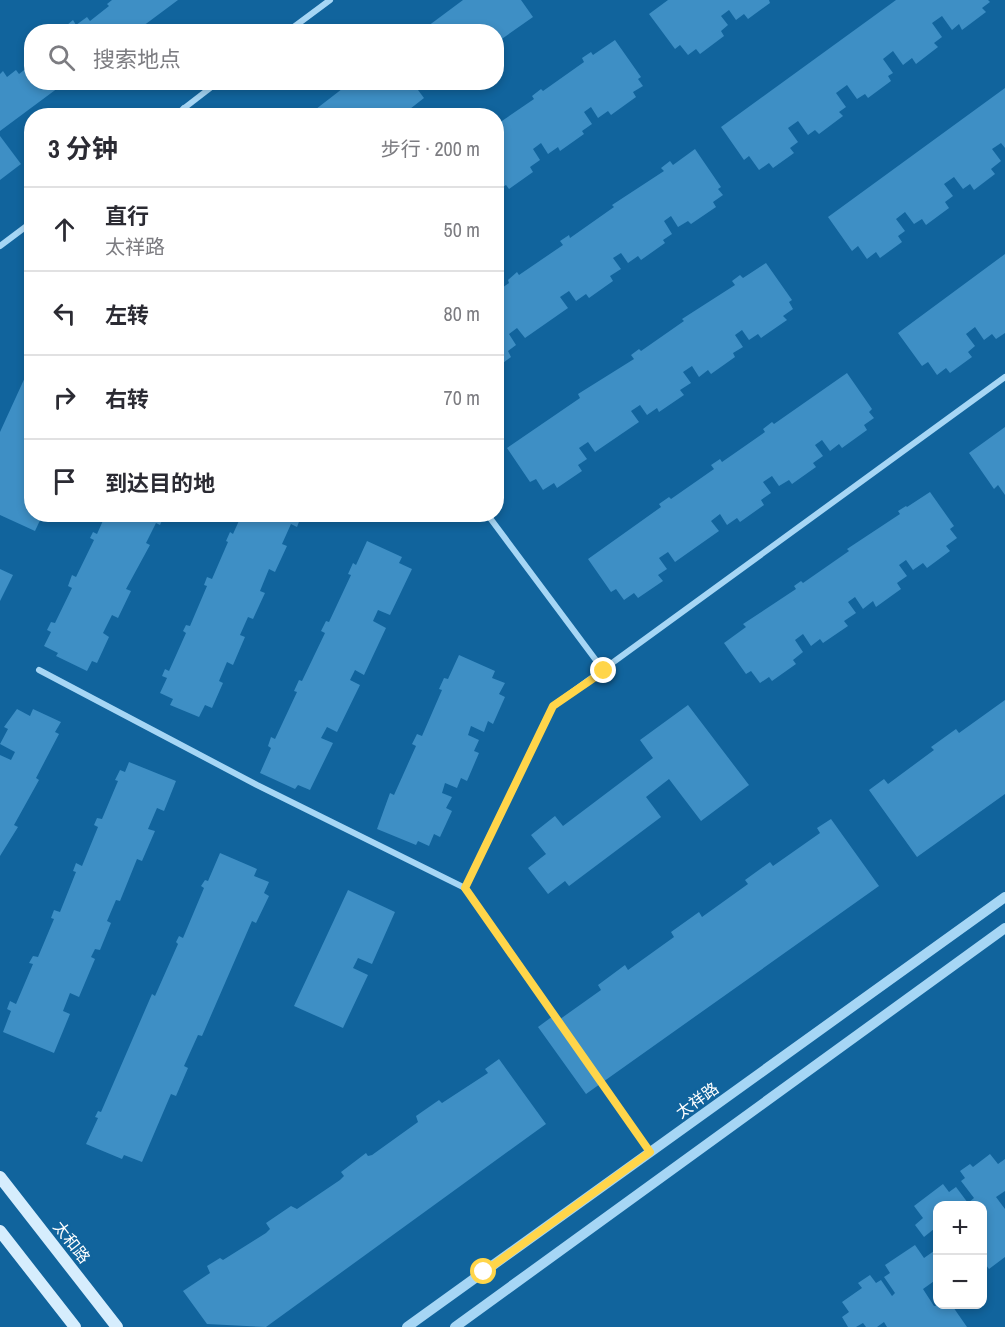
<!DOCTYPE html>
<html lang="zh">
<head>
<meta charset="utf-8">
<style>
	:root { --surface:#fff; --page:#f7f7f7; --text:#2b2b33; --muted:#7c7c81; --line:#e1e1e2 }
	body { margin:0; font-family:"Archivo Narrow","Noto Sans SC",sans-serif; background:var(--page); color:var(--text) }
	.controls { position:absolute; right:18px; bottom:18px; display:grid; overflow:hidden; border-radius:12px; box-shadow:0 3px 9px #0003 }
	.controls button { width:54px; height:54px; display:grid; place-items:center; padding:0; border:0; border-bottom:2px solid var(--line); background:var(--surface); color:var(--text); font:30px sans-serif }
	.stop { position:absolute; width:18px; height:18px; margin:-14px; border:4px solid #ffd54a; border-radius:50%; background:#fff }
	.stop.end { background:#ffd54a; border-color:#fff; box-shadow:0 2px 6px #0008 }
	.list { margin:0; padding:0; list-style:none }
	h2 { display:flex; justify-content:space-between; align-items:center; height:78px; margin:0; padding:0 24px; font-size:26px }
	h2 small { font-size:20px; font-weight:400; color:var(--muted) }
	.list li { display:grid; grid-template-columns:39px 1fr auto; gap:18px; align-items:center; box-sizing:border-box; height:84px; padding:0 24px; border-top:2px solid var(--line) }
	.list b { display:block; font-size:22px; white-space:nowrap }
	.list p { margin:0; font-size:20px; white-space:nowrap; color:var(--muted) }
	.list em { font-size:20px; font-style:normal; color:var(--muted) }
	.icon { flex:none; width:33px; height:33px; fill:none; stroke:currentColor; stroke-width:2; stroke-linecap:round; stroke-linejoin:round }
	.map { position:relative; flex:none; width:1005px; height:1327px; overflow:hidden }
	.search { position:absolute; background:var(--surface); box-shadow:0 3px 9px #0003; left:24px; top:24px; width:480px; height:66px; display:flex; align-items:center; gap:15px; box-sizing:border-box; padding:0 21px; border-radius:24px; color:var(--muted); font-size:22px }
	.panel { position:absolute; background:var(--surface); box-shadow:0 3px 9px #0003; left:24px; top:108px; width:480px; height:414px; border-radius:24px }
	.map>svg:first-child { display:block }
</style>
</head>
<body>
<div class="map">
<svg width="1005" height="1327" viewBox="0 0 1005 1327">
	<rect width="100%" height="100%" fill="#11649d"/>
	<g fill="#3e8fc5">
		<polygon points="112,0 178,0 135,32 61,30 73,20 76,25 87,17 90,21 109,6 107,4"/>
		<polygon points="463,0 521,0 533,17 496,43 496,32 420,32"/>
		<polygon points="668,0 769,0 770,3 748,19 744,14 736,20 729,10 721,16 728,25 721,31 724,36 700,54 696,49 688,55 680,45 675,49 649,14"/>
		<polygon points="896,0 988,0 990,2 982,8 986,12 962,30 959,24 952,30 942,16 932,23 942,37 934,43 938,47 916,64 912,58 903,65 893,51 883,59 893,73 888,76 891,81 868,98 865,94 857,99 847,85 836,93 846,107 839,112 843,116 819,134 815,130 808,135 798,121 788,128 798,142 790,148 794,153 773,168 769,163 759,170 749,156 744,160 721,127"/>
		<polygon points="615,40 641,77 638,79 643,86 633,92 636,97 611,115 608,111 598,118 591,107 584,112 592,124 582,131 584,134 560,151 558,147 548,154 541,143 533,149 540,160 530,167 533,172 509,189 506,185 496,191 496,125 534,99 532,96 541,89 543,91 584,62 582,58 591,52 593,55"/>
		<polygon points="32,64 32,82 66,82 0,131 0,74 3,71 7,77 16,70 19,74"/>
		<polygon points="351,82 428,82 418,90 424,98 401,116 388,113 307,116"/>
		<polygon points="1005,88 1005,148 1001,143 992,149 1001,161 991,169 995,174 974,190 970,184 963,189 954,177 944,184 953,196 945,202 949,208 926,225 922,219 914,224 905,212 896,219 905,231 898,236 902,242 880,258 876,252 867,259 858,246 852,251 828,217"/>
		<polygon points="0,136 21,164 0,180"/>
		<polygon points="695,149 721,187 718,189 723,195 713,202 716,207 691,224 688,221 678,227 671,216 664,221 672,234 663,240 665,243 641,260 638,256 628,263 621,253 613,258 621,269 610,276 613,281 589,298 586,294 576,301 569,291 560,297 568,308 525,338 517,328 509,334 516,345 508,351 511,357 496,368 496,292 509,283 508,280 517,272 519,275 563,245 560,241 569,235 570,238 614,207 612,205 664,171 661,168 670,161 673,165"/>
		<polygon points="1005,254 1005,333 996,339 992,334 984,340 975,327 966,334 975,346 968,352 972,357 950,373 946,368 937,375 928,362 922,366 898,333"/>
		<polygon points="766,263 792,300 789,302 793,309 783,316 787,320 761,338 758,334 749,340 742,330 735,335 743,347 733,353 735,357 711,374 708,370 699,377 692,366 683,372 691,383 680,390 684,395 659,412 657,408 647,415 640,405 631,411 639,422 595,452 588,442 579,448 587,459 578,465 582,471 557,488 554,483 543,490 536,479 530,482 507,448 580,398 578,394 634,359 631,355 639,349 641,351 684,321 682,319 735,285 732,281 740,275 743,278"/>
		<polygon points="32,362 32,514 43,514 35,531 0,515 0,432"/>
		<polygon points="847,373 872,409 869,412 874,418 864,425 867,430 842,448 839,444 830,451 822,440 815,445 823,456 813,463 816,467 792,484 789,480 779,486 772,476 763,482 771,493 761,500 764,505 740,522 737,518 727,525 720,514 711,521 719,531 675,562 668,552 659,558 667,569 658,575 663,581 638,598 634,593 624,600 616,589 611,592 588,559 661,507 659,504 669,497 671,499 714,469 711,465 720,459 722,462 765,432 763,429 772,422 774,424"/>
		<polygon points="1005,427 1005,495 998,485 994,489 969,453"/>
		<polygon points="930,492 954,526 950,529 957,538 946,546 950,551 927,568 923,563 913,570 906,560 899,565 907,576 897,583 901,589 876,607 873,601 863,609 855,597 848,602 856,613 844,621 848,626 823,643 820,639 811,646 803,634 795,640 803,652 793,660 796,664 772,681 769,677 760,683 751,671 746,674 724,643 746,627 743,624 796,589 794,586 801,581 803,583 849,551 847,549 900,514 898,511 906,506 907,507"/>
		<polygon points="106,514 165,514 160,525 156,523 146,543 150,545 126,589 131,591 118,618 112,615 103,633 109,637 97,663 92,661 87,671 56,656 58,653 44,646 51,632 47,630 51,622 55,623 72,588 68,586 72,575 76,577 94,540 90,538 93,532 97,534"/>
		<polygon points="242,514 302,514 297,527 291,524 282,544 287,546 275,572 269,569 260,591 265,593 253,619 248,617 240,635 245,637 233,665 227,662 219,681 223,683 212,708 205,705 199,717 170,705 173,699 160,693 167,678 162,676 165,669 169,671 186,633 183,631 186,625 190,626 207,586 204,585 207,577 212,579 228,542 226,541 230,532 233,534"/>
		<polygon points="367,541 402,557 399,563 412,569 390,615 378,610 373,621 386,628 364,675 355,670 350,680 360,685 337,732 327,727 321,738 333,743 310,790 298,785 295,789 260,773 271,748 268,746 271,737 275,739 297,692 294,691 299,680 302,681 325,633 321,631 326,621 329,622 351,575 348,574 353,563 356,565"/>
		<polygon points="0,569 13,575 0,601"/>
		<polygon points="459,655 495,671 492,678 505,683 499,694 505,697 493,724 488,721 484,732 471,726 468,735 479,740 474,751 479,753 467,781 461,778 457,788 445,783 442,793 452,797 446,808 452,811 440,837 434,834 429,846 418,841 416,845 377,829 390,793 394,795 416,746 412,744 417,734 422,736 442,690 439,689 444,678 448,679"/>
		<polygon points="1005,700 1005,794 917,857 869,790 884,779 888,784 934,750 931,747 956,729 959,733"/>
		<polygon points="688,705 749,785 701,821 669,779 646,797 661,817 569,886 565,881 548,894 528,868 546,854 531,835 555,816 563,826 653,758 640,740"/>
		<polygon points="17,709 30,716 33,709 61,722 55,732 59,734 36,778 39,780 14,825 18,827 0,856 0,755 11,760 15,752 0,744 8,729 4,727"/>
		<polygon points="129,762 176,781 164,811 157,808 148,829 155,831 142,861 137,859 120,901 116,900 107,921 111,923 100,950 95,949 91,957 95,959 79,997 70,993 63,1011 70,1014 54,1053 3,1032 11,1011 7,1009 10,1001 16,1004 33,964 29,963 33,956 38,957 54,919 51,918 54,910 60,912 76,872 73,871 76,863 82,866 98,827 94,825 97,818 102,819 118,781 115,780 120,770 125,772"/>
		<polygon points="831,819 879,886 586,1094 538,1027 553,1016 556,1022 601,990 598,985 625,965 628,970 674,937 671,932 699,912 702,917 748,884 745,880 770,862 773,866 820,833 817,828"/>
		<polygon points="220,853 257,869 254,876 269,882 264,893 269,896 256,923 252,921 202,1036 198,1035 184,1066 188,1068 176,1096 171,1094 142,1162 124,1155 122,1159 86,1144 98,1118 95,1117 98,1111 101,1112 152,994 155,996 178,944 176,942 179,936 183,938 204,888 201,886 205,880 208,881"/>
		<polygon points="348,890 395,912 372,964 358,958 353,968 368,975 343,1028 294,1006"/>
		<polygon points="499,1059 546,1124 266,1327 207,1324 183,1291 210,1273 207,1266 220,1258 223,1260 266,1233 270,1229 266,1223 291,1206 297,1209 340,1180 344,1176 341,1172 366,1153 368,1156 372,1155 418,1122 416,1116 439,1100 442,1103 488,1073 485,1069"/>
		<polygon points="990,1154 998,1164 1005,1159 1005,1191 996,1197 1005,1209 1005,1257 989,1269 982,1260 982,1206 938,1206 938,1233 934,1229 924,1237 915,1225 923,1218 914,1206 943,1184 949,1192 956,1187 968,1203 974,1198 961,1181 965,1178 960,1171 970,1164 973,1167"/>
		<polygon points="915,1245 924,1258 934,1251 938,1256 938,1269 933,1272 937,1279 923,1289 934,1306 951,1304 967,1327 887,1327 884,1322 877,1327 866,1327 863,1323 856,1327 848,1327 842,1317 849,1312 842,1302 862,1288 858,1283 870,1275 876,1283 881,1280 892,1296 895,1293 884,1277 890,1273 885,1265"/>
	</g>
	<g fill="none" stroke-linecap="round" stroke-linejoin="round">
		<g stroke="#a6d6f5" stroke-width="6">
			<polyline points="287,32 330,0"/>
			<polyline points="184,108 190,116"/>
			<polyline points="174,116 218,82"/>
			<polyline points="0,246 32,222"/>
			<polyline points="487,514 604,671"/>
			<polyline points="39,670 257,785 465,888 650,1152"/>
			<polyline points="465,888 553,706 1005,377"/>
		</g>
		<g stroke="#a6d6f5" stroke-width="10">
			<polyline points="407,1327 1005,897"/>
			<polyline points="455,1327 1005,928"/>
		</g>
		<g stroke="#d6edfd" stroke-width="12">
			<polyline points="0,1177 117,1327"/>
			<polyline points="0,1231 75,1327"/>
		</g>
	</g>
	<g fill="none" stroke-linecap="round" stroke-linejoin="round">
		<polyline stroke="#ffd54a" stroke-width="8" points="484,1272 650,1152 465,888 553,706 604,671"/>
	</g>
	<g text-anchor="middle" stroke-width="4.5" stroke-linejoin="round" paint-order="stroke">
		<g font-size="16" fill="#fff" stroke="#11649d">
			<text transform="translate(697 1100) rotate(-36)" y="6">太祥路</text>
			<text transform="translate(72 1242) rotate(52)" y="6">太和路</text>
		</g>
	</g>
</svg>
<div class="controls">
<button>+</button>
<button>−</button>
</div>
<div class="stop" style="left:484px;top:1272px"></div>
<div class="stop end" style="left:604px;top:671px"></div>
<div class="search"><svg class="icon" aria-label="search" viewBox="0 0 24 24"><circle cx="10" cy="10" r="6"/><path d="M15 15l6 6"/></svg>搜索地点</div>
<section class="panel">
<h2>3 分钟<small>步行 · 200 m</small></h2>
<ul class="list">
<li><svg class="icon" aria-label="ahead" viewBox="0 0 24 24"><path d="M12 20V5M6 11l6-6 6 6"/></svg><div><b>直行</b><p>太祥路</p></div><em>50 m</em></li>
<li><svg class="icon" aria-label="left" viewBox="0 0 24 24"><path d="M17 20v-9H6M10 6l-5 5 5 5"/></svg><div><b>左转</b></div><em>80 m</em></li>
<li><svg class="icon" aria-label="right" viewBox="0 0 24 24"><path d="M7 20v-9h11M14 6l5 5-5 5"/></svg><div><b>右转</b></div><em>70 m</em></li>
<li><svg class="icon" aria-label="arrive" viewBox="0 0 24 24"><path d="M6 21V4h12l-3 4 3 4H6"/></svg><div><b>到达目的地</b></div></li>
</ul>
</section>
</div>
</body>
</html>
